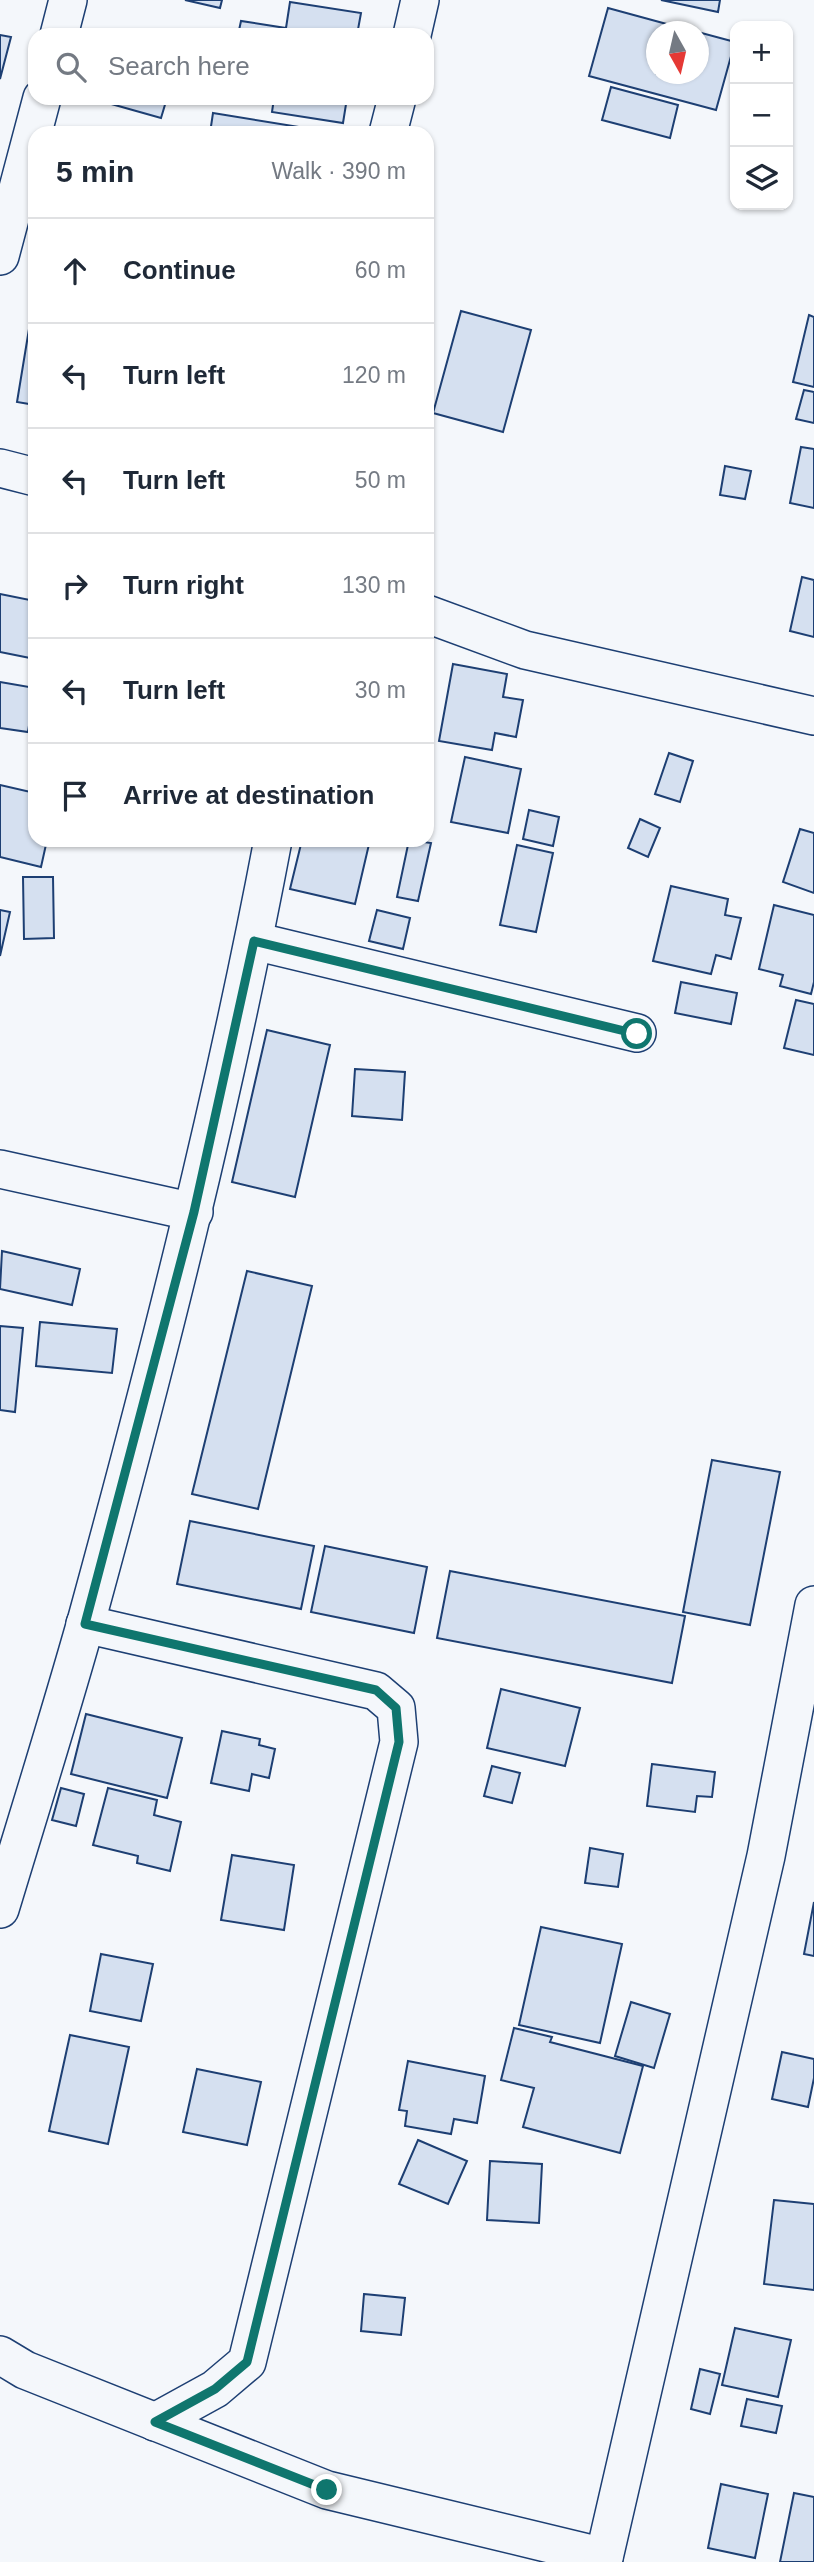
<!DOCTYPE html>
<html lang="en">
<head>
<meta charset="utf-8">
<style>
	:root { --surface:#fff; --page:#f2f2f3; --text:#1f2937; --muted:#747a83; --line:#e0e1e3 }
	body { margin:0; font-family:Arial,sans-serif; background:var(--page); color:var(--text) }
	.controls { position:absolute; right:21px; top:21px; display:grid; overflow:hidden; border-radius:14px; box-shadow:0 2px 5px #0004 }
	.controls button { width:63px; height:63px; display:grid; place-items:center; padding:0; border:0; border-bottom:2px solid var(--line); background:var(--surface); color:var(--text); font:35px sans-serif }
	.compass { position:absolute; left:646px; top:21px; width:63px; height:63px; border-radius:50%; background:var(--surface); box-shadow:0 2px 5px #0004; rotate:172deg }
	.stop { position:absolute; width:21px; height:21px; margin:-16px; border:5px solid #0f766e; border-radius:50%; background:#fff }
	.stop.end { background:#0f766e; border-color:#fff; box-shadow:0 2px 7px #0008 }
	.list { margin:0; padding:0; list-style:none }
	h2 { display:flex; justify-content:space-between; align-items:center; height:91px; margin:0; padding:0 28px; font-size:30px }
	h2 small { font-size:23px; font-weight:400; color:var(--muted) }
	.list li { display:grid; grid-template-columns:46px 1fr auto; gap:21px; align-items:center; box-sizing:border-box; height:105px; padding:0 28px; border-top:2px solid var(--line) }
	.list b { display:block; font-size:26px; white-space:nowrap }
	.list em { font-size:23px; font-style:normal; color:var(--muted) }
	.icon { flex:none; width:38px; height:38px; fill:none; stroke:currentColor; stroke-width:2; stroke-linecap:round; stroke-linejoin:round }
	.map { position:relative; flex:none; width:814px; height:2562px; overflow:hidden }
	.search { position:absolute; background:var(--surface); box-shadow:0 2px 5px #0004; left:28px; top:28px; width:406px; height:77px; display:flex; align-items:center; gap:18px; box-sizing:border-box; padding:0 24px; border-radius:21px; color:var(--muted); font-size:26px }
	.panel { position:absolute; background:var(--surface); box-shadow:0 2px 5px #0004; left:28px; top:126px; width:406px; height:721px; border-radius:21px }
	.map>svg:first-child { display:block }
</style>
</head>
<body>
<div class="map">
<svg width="814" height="2562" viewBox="0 0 814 2562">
	<rect width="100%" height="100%" fill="#f4f7fb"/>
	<g fill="#d5e0f0" stroke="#1d3f73" stroke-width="2">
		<polygon points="185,0 222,0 220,8"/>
		<polygon points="661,0 720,0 718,12"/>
		<polygon points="290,2 361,13 357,35 238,35 241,21 286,28"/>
		<polygon points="608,8 696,32 656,32 656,74 698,74 698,32 735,42 716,110 589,76"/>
		<polygon points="0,35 11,37 0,79"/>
		<polygon points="611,87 678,105 670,138 602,120"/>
		<polygon points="90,98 167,98 161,118"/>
		<polygon points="274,98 347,98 343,123 272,112"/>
		<polygon points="213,113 336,133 210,133"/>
		<polygon points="461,311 531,330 503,432 433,413"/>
		<polygon points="809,315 814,317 814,387 793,382"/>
		<polygon points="29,329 35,330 35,405 17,402"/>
		<polygon points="804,390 814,392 814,423 796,419"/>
		<polygon points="801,447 814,449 814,508 790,503"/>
		<polygon points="725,466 751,471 745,499 720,495"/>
		<polygon points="802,577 814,580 814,637 790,631"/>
		<polygon points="0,594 35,601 35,659 0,652"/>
		<polygon points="453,664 507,674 503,697 523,700 516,737 495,733 492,750 439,741"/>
		<polygon points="0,682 35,688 28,732 0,728"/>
		<polygon points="669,753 693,761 680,802 655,794"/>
		<polygon points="465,757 521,769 508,833 451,822"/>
		<polygon points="0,785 35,793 35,840 47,840 41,867 0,857"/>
		<polygon points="529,810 559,817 553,846 523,839"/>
		<polygon points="640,819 660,828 648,857 628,848"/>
		<polygon points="800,829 814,833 814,893 783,882"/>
		<polygon points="302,840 370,840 355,904 290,889"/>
		<polygon points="409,840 431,843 418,901 397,897"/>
		<polygon points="517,845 553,853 536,932 500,925"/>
		<polygon points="23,877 53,877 54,938 24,939"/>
		<polygon points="671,886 728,899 725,915 741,918 731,959 716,955 711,974 653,961"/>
		<polygon points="774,905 814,915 814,982 811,994 780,986 783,975 759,969"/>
		<polygon points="0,910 10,912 0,956"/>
		<polygon points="377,910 410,918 403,949 369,941"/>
		<polygon points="681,982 737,993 731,1024 675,1013"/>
		<polygon points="796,1000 814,1004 814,1055 784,1048"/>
		<polygon points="267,1030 330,1045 295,1197 232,1182"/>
		<polygon points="355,1069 405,1072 402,1120 352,1116"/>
		<polygon points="2,1251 80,1269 72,1305 0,1289"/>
		<polygon points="247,1271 312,1286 258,1509 192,1494"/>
		<polygon points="40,1322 117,1329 112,1373 36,1366"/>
		<polygon points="0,1326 23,1328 15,1412 0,1410"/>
		<polygon points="712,1460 780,1472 750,1625 683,1612"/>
		<polygon points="190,1521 314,1546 301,1609 177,1584"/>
		<polygon points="325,1546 427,1567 414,1633 311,1612"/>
		<polygon points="450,1571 685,1616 672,1683 437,1638"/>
		<polygon points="501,1689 580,1708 565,1766 487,1748"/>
		<polygon points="86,1714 182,1738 167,1798 71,1774"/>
		<polygon points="222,1731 260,1739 259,1745 275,1749 269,1778 252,1774 249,1791 211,1783"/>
		<polygon points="652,1764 715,1772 712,1797 697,1796 695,1812 647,1806"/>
		<polygon points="492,1766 520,1773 512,1803 484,1796"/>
		<polygon points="61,1788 84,1794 76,1826 52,1820"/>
		<polygon points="108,1788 157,1800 154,1815 181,1822 170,1871 137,1863 138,1856 93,1845"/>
		<polygon points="590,1848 623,1854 618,1887 585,1883"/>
		<polygon points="232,1855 294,1865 284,1930 221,1920"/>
		<polygon points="814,1902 814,1956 804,1954"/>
		<polygon points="541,1927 622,1944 600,2043 519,2025"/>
		<polygon points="101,1954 153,1964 141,2021 90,2011"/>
		<polygon points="631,2002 670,2014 654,2068 615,2056"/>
		<polygon points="514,2028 552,2037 550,2042 643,2066 620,2153 523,2127 534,2088 501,2080"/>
		<polygon points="70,2035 129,2047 108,2144 49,2131"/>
		<polygon points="782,2052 814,2059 814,2078 808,2107 772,2099"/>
		<polygon points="408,2061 485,2076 477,2123 454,2119 451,2134 405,2126 407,2111 399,2110"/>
		<polygon points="197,2069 261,2082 247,2145 183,2132"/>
		<polygon points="418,2140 467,2161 448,2204 399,2184"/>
		<polygon points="490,2161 542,2164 539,2223 487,2220"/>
		<polygon points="774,2200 814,2204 814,2290 764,2284"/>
		<polygon points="364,2294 405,2298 401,2335 361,2331"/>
		<polygon points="735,2328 791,2340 778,2397 722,2385"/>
		<polygon points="700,2369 720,2374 710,2414 691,2409"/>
		<polygon points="747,2399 782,2406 776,2433 741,2426"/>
		<polygon points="721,2484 768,2494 755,2558 708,2548"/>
		<polygon points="794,2493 814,2497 814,2562 780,2562"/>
	</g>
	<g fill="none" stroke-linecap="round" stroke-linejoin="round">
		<g stroke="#1d3f73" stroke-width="40">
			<g id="minor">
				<polyline points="59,35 68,0"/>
				<polyline points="412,35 420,0"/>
				<polyline points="388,133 397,98"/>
				<polyline points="0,256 42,98"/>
				<polyline points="0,468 35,477"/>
				<polyline points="427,614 525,650 814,716"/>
				<polyline points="254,941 637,1033"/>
				<polyline points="0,1169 194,1212"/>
				<polyline points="85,1624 376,1691 396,1708 399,1742 247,2362 215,2389 155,2422"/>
				<path d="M0 1909C29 1813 59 1718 86 1622 157 1363 223 1104 273 840"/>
				<polyline points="0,2355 25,2370 327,2490 604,2557"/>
				<polyline points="603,2562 766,1856 814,1605"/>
			</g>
		</g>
		<use href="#minor" stroke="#f4f7fb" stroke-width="37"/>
	</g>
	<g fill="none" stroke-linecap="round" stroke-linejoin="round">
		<polyline stroke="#0f766e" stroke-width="9" points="327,2490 155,2422 215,2389 247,2362 399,1742 396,1708 376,1690 85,1624 194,1212 254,941 637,1034"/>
	</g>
</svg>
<div class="controls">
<button>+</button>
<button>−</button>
<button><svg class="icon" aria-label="layers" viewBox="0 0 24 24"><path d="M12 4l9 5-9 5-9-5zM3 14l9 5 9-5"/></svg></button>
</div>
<svg class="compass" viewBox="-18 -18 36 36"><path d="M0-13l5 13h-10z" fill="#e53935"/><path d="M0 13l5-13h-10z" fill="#747a83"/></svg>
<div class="stop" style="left:637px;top:1034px"></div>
<div class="stop end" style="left:327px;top:2490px"></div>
<div class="search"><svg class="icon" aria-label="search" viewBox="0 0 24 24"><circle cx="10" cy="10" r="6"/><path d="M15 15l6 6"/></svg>Search here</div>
<section class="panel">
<h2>5 min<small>Walk · 390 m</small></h2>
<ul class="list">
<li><svg class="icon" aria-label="ahead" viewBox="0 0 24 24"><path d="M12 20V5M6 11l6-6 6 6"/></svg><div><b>Continue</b></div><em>60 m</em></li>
<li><svg class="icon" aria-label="left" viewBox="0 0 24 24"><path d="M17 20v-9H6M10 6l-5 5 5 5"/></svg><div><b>Turn left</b></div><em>120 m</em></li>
<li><svg class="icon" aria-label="left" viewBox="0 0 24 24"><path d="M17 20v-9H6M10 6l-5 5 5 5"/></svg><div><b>Turn left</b></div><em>50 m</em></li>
<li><svg class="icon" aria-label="right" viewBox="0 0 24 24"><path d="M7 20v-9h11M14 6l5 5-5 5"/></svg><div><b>Turn right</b></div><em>130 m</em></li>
<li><svg class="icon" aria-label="left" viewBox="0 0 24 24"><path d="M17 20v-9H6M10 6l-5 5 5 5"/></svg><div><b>Turn left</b></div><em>30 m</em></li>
<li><svg class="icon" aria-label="arrive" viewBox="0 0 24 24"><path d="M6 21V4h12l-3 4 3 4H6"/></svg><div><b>Arrive at destination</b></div></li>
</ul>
</section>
</div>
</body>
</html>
